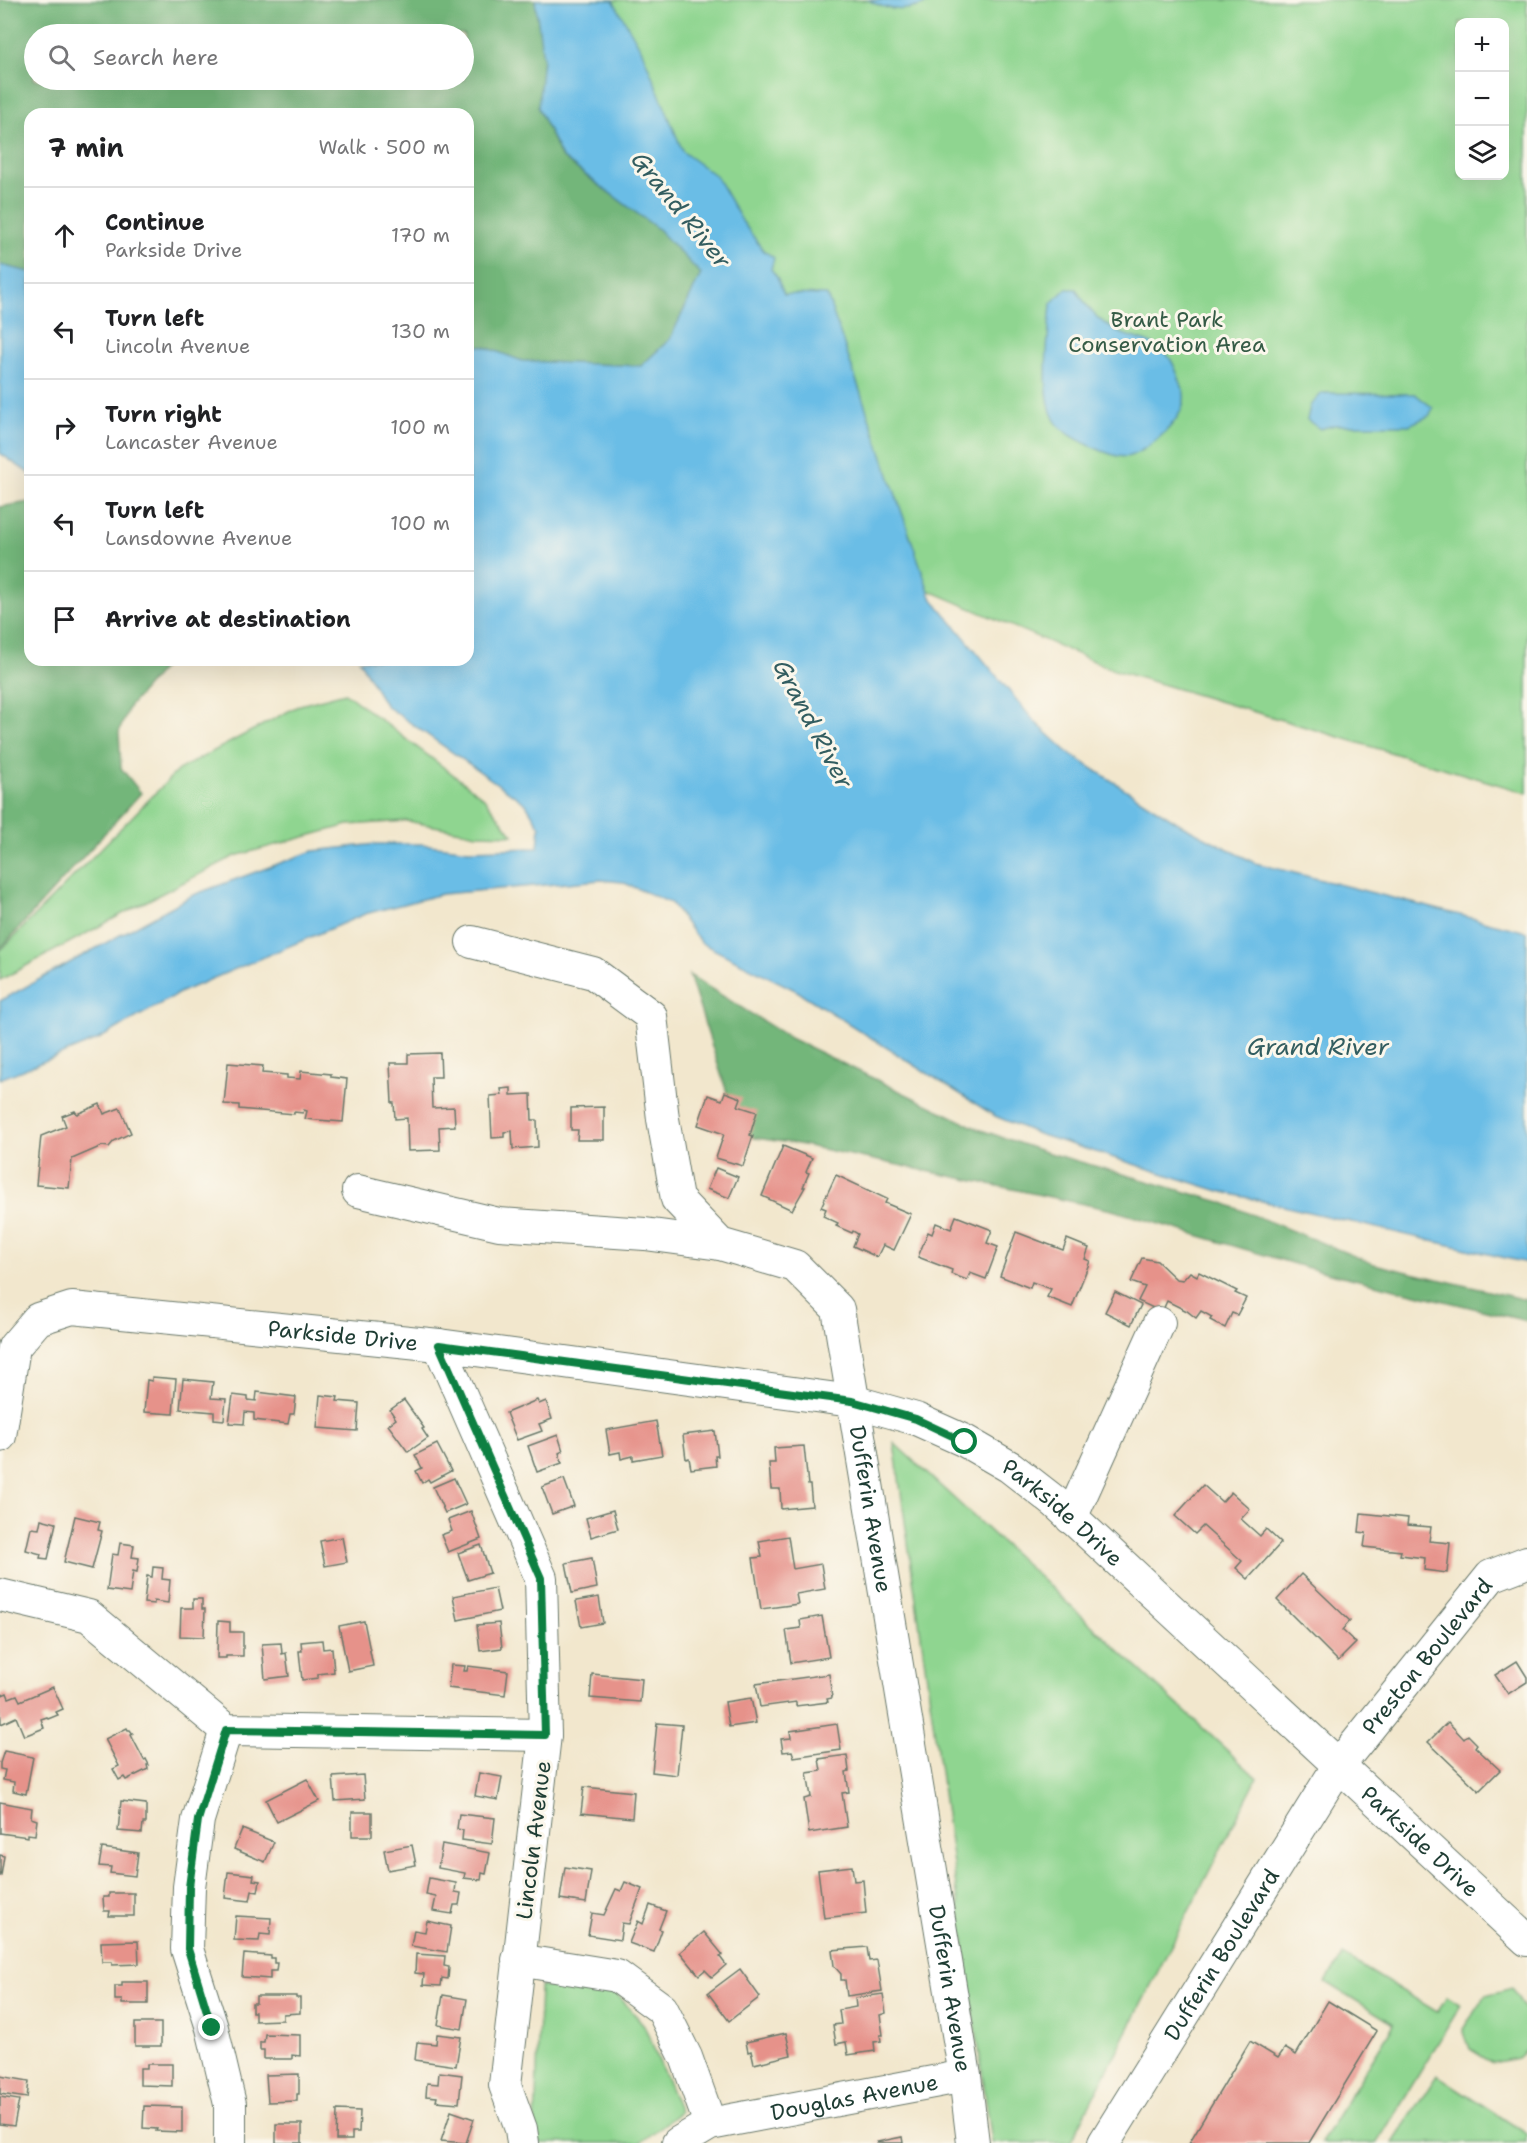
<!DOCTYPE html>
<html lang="en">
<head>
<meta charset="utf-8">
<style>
	:root { --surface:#fff; --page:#f6f6f6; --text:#202124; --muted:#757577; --line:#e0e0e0 }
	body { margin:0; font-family:"Shantell Sans",sans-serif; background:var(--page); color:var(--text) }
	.controls { position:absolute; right:18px; top:18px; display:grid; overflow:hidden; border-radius:12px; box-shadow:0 6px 24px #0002 }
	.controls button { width:54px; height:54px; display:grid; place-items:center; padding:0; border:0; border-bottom:2px solid var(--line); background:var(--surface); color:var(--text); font:30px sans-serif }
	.stop { position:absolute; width:18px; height:18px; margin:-14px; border:4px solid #0b8043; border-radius:50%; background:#fff }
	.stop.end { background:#0b8043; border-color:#fff; box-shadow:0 2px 6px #0008 }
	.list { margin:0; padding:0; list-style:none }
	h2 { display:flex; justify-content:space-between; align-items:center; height:78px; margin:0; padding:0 24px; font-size:26px }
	h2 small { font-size:20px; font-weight:400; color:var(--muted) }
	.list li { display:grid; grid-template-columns:39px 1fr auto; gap:18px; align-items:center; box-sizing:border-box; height:96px; padding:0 24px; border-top:2px solid var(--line) }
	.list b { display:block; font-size:22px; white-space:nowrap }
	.list p { margin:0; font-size:20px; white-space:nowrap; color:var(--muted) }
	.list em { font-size:20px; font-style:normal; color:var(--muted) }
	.icon { flex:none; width:33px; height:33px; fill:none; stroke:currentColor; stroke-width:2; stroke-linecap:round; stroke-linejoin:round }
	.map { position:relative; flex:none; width:1527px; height:2143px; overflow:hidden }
	.search { position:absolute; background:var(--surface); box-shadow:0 6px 24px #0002; left:24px; top:24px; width:450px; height:66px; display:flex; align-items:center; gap:15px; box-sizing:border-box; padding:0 21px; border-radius:33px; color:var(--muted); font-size:22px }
	.panel { position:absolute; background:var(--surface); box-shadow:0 6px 24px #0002; left:24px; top:108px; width:450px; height:558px; border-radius:18px }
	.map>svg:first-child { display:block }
</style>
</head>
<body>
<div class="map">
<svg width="1527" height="2143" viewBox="0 0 1527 2143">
	<rect width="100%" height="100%" fill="#fbf7ec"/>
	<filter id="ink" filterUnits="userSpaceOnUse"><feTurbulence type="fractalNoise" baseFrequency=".0167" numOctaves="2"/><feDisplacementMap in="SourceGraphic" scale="12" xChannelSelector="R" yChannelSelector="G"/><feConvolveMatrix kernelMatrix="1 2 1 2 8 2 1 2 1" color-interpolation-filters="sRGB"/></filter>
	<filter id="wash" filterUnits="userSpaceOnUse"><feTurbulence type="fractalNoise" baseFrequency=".008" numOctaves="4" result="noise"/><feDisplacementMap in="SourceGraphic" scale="24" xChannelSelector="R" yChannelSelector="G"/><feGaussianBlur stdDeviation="1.35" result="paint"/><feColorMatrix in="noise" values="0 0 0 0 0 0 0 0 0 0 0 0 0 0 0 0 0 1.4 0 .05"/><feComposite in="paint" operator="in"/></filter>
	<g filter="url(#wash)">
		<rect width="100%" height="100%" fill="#f2e7cd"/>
		<g fill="#8fd590" stroke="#578962" stroke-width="1.5" fill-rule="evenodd">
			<path d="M0 0H1527V793L1114 670 468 392V114H30ZM1460 22H1504V176H1460ZM34 34H464V80H34Z"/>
			<polygon points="345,693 483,797 513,835 477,834 407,821 348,825 235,856 139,905 0,980 0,951 178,770 300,705"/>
			<polygon points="894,1443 1257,1778 1070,2143 992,2143"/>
			<polygon points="1343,1955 1437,2012 1447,1996 1461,2005 1377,2143 1321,2143 1394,2024 1326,1982"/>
			<polygon points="540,1986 616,1993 644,2025 680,2112 640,2143 531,2143 535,2126"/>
			<polygon points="1512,1988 1527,2013 1527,2050 1518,2058 1492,2063 1470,2049 1463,2029 1486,1995"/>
			<polygon points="1437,2075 1527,2134 1527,2143 1393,2143"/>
		</g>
		<g fill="#73b67a" stroke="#497a57" stroke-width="1.5" fill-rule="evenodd">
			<path d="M0 0H535L543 58 538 108 561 157 658 229 701 274 670 339 641 366 522 361 485 347 468 344V114H30V272L0 265ZM34 34H464V80H34Z"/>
			<polygon points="30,502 30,660 170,660 129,707 119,732 121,768 141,793 0,949 0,507"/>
			<polygon points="689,975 790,1038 978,1129 1042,1151 1221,1202 1374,1264 1527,1300 1527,1321 1305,1267 1112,1210 798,1144 741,1136"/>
		</g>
		<g fill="#6bbde6" stroke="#457d8d" stroke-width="1.5">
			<polygon points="535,0 613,0 642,51 683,152 716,176 742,221 763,250 774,258 771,269 777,277 784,294 827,295 931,597 1034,721 1071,755 1180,824 1255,863 1527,932 1527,1263 1219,1191 1038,1134 995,1116 797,991 701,943 671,903 622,882 601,880 442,894 365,914 181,992 97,1040 0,1079 0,1001 193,895 313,851 376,844 421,844 469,850 538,848 540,827 526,804 385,705 359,660 468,660 468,344 485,347 522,361 641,366 670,339 701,274 658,229 562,157 538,108 543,58"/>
			<path d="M868 0H936C911 11 893 14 868 0Z"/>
			<polygon points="0,265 30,272 30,474 0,453"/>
			<path d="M1066 289H1076C1088 309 1096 319 1116 331 1135 341 1159 340 1171 360 1175 367 1183 387 1184 394 1187 418 1150 449 1130 456 1116 461 1071 438 1060 427 1056 424 1053 417 1051 412 1041 380 1049 336 1051 303Z"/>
			<polygon points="1322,393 1415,394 1433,408 1429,416 1409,425 1335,425 1320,429 1307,420 1310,406"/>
		</g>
		<g id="blocks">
			<g fill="#e6928a">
				<polygon points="440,1053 441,1077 431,1077 432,1108 454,1107 455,1126 439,1127 440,1150 408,1151 407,1118 395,1119 394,1103 392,1103 390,1063 408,1063 408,1054"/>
				<polygon points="228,1063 263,1066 262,1073 287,1075 287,1078 300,1079 301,1071 331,1074 331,1077 347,1079 343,1122 305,1119 307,1111 304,1110 303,1113 294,1112 294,1114 239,1109 239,1105 224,1104"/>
				<polygon points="511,1088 511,1095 531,1094 532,1120 537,1120 538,1147 513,1149 512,1131 504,1132 504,1137 492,1138 490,1096 502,1095 501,1089"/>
				<polygon points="725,1092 741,1098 738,1106 757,1112 750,1135 753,1136 743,1166 716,1158 724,1134 698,1125 708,1095 722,1100"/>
				<polygon points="100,1104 104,1114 120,1108 131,1133 114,1141 109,1147 102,1146 72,1159 69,1188 36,1185 41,1136 66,1126 62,1116 75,1111 77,1114"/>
				<polygon points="604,1107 604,1140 577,1140 578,1130 571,1130 571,1108"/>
				<polygon points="783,1146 812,1158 806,1172 809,1173 803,1187 805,1187 792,1210 762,1196"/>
				<polygon points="716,1168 738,1177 729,1198 707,1189"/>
				<polygon points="836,1175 887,1199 885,1203 911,1214 894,1250 883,1245 877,1257 853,1246 858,1234 853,1231 852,1233 836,1226 838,1223 823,1216 826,1209 821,1207"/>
				<polygon points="956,1216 992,1230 987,1243 998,1247 986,1279 970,1273 967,1280 951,1274 952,1270 918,1257 928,1232 932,1234 936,1223 951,1229"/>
				<polygon points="1016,1232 1063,1250 1067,1239 1089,1248 1085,1259 1090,1261 1072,1307 1047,1297 1051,1289 1032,1282 1030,1288 1000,1276"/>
				<polygon points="1142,1258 1157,1261 1176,1279 1183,1280 1190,1272 1197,1276 1199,1272 1237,1291 1235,1293 1246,1298 1237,1315 1232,1313 1225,1328 1210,1320 1212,1317 1201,1311 1196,1318 1187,1311 1167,1301 1162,1312 1138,1301 1145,1287 1131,1282"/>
				<polygon points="1115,1292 1141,1305 1131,1325 1105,1312"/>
				<polygon points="152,1377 176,1379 173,1414 144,1412 147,1380 152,1381"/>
				<polygon points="183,1379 213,1382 211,1398 226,1399 224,1420 214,1419 214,1412 180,1409"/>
				<polygon points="257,1392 296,1397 294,1414 290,1414 288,1424 254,1420 254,1413 245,1412 244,1424 229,1423 233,1395 248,1397 248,1400 256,1401"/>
				<polygon points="320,1395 338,1397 337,1401 359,1403 357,1431 317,1428"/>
				<polygon points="404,1400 424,1428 422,1429 428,1438 408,1452 388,1425 396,1419 390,1410"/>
				<polygon points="537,1400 539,1404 546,1401 552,1419 539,1424 542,1431 517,1440 506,1413"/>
				<polygon points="656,1421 662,1455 633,1460 633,1456 621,1459 620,1452 610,1454 606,1430"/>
				<polygon points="715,1431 718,1456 715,1456 716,1466 691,1469 689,1458 686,1459 683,1435"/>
				<polygon points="558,1435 563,1451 559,1453 562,1463 537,1472 528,1446"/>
				<polygon points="437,1444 451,1471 430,1482 428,1479 422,1483 416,1471 422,1468 415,1455"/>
				<polygon points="804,1446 808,1485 810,1485 812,1506 781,1509 780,1489 771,1489 769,1463 775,1463 774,1448"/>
				<polygon points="454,1478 466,1504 445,1513 433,1487"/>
				<polygon points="564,1479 574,1506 552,1514 542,1487"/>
				<polygon points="1203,1485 1222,1502 1231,1492 1250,1509 1241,1519 1260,1536 1266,1529 1281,1543 1248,1579 1236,1568 1242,1561 1203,1526 1195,1534 1175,1516"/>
				<polygon points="613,1510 618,1529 591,1537 586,1518"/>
				<polygon points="471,1511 481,1539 448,1552 441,1535 452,1531 448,1520"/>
				<polygon points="1361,1513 1408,1518 1407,1525 1431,1527 1429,1541 1450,1543 1447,1573 1424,1570 1425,1558 1400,1555 1401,1551 1364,1547 1366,1533 1359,1532"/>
				<polygon points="75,1516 100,1522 98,1530 102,1531 92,1569 64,1562"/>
				<polygon points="41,1519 56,1523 48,1559 40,1558 41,1554 26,1550 31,1528 39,1529"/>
				<polygon points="788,1536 793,1569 821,1564 825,1589 796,1594 798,1604 761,1609 753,1558 762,1557 759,1541"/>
				<polygon points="342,1537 347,1562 325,1566 320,1541"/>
				<polygon points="120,1543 134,1545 132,1557 139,1558 137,1572 133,1571 130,1593 107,1590 112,1554 118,1555"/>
				<polygon points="481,1545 490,1573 468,1580 458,1553"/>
				<polygon points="592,1558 597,1588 572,1593 566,1563"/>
				<polygon points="153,1567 163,1568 162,1579 170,1580 168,1603 154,1601 154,1604 144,1603 147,1576 152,1577"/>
				<polygon points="1301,1574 1350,1621 1342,1630 1356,1643 1338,1661 1277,1600"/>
				<polygon points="495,1588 500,1611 458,1620 453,1596"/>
				<polygon points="599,1597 603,1623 581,1627 576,1601"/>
				<polygon points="193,1599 202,1599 202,1609 205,1609 204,1637 180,1636 181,1608 193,1608"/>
				<polygon points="822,1616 829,1657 791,1663 786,1630 801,1628 800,1620"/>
				<polygon points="218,1621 230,1622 230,1632 243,1632 243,1656 226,1656 226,1658 217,1658"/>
				<polygon points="364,1621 373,1666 348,1671 339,1626"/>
				<polygon points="499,1623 502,1648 480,1651 477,1625"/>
				<polygon points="322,1640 323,1649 332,1648 334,1672 318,1674 318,1678 302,1680 299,1651 302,1651 301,1642"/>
				<polygon points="281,1643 282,1654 286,1653 289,1676 265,1679 262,1644"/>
				<polygon points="1517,1661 1527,1677 1527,1682 1508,1694 1495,1675"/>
				<polygon points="451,1665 465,1666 464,1671 467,1671 468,1666 508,1671 505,1695 448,1688"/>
				<polygon points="592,1674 642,1679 640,1702 590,1698"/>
				<polygon points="829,1674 832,1698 827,1699 828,1702 796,1706 796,1702 760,1707 756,1684"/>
				<polygon points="53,1687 63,1709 56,1712 58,1715 48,1719 47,1717 41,1719 44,1728 24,1736 16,1717 1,1724 0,1696 7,1693 9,1698 17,1695 20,1701"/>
				<polygon points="751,1698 756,1723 729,1727 725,1702"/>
				<polygon points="1448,1722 1464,1739 1468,1735 1477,1744 1475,1747 1500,1770 1479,1791 1428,1742"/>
				<polygon points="657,1723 682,1725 677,1775 652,1772"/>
				<polygon points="837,1724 841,1750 794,1757 792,1751 783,1752 781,1739 791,1738 790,1731"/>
				<polygon points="127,1728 128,1730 130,1730 133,1734 131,1735 144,1760 146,1759 149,1765 147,1765 148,1769 126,1780 124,1777 119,1780 113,1769 119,1766 105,1739"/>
				<polygon points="4,1751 33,1757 26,1794 13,1791 14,1782 3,1780 5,1770 0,1769 0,1763"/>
				<polygon points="847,1755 849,1771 846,1772 849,1792 842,1793 847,1827 809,1833 804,1799 811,1797 807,1773 821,1771 819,1759"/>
				<polygon points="479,1773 502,1777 498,1800 475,1796"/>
				<polygon points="363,1775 365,1799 335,1801 333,1777"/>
				<polygon points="307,1779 319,1801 277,1822 266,1800"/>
				<polygon points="584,1787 634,1792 632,1818 581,1813"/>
				<polygon points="121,1801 146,1804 146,1823 143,1823 142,1833 118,1831"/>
				<polygon points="0,1802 32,1808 31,1818 37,1820 35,1835 28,1834 28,1837 0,1833"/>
				<rect x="352" y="1812" width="20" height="24"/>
				<polygon points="459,1814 495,1818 492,1844 462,1840 463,1830 457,1829"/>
				<polygon points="242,1829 274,1842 265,1862 234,1849"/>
				<polygon points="442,1844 490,1853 486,1874 482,1873 481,1880 464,1878 465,1873 438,1868"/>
				<polygon points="412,1845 416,1865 388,1870 384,1850"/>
				<polygon points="102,1848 138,1853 135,1876 110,1873 111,1867 99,1866"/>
				<polygon points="0,1855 4,1856 1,1876 0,1876"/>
				<polygon points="852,1866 854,1881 863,1880 866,1913 824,1918 818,1870"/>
				<polygon points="565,1867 591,1871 586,1903 560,1899"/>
				<polygon points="228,1872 254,1875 253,1880 260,1881 258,1892 252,1891 250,1901 225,1898"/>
				<polygon points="429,1878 456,1883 455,1892 461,1893 459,1905 454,1905 452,1914 433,1911 436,1897 426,1895"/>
				<polygon points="625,1882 642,1889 629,1924 622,1923 620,1940 588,1935 592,1913 604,1915 616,1889 621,1891"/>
				<polygon points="109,1893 134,1893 134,1916 109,1916 110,1911 104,1911 103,1897 109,1897"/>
				<polygon points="650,1905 666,1911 659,1929 662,1930 654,1952 629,1943 638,1921 643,1924"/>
				<polygon points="236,1916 271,1918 270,1935 260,1934 259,1941 234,1940"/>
				<polygon points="427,1921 451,1926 447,1952 411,1946 414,1930 425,1932"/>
				<polygon points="704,1932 723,1955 720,1957 726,1965 712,1977 705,1970 699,1975 680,1952"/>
				<polygon points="138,1941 139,1964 112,1965 112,1962 102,1962 101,1942"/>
				<polygon points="867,1947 869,1961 877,1960 882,1991 847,1996 845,1980 841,1980 841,1974 834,1966 832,1950"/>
				<polygon points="244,1954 271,1956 271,1958 274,1958 274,1963 277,1963 276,1971 270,1971 270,1979 242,1977"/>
				<polygon points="416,1954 445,1956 444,1966 449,1967 448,1979 442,1978 441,1986 423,1985 424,1974 415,1973"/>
				<polygon points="740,1969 760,1997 729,2021 708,1993"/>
				<polygon points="122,1982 148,1982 148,2004 122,2004 122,2000 115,2000 115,1986 122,1986"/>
				<polygon points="883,1994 886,2013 880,2015 883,2035 880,2035 881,2041 874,2042 875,2051 848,2055 846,2042 836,2044 833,2025 841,2024 839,2010 856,2007 855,1998"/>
				<polygon points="443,1995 467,1999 462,2029 438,2025"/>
				<polygon points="256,1996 296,1996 296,1998 300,1998 300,2013 283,2014 283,2020 255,2021 255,2012 252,2012 252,2003 256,2003"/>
				<polygon points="1328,2001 1377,2031 1309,2143 1189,2143 1250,2041 1278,2058 1285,2048 1296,2055"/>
				<rect x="135" y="2023" width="26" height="23"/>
				<polygon points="786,2033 791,2055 754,2064 751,2051 748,2052 746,2042"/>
				<polygon points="265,2034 300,2035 300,2056 292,2055 292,2059 264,2059 264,2050 260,2050 260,2042 264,2042"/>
				<polygon points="437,2034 461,2037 456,2066 415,2060 417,2042 436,2044"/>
				<polygon points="147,2064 172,2064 172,2086 140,2085 140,2068 147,2068"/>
				<polygon points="439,2072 462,2075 459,2103 436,2101 437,2097 426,2096 427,2083 438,2084"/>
				<polygon points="299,2074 299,2094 297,2094 297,2101 268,2102 266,2075"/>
				<polygon points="0,2076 29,2081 27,2098 0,2094"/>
				<polygon points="0,2097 19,2100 14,2126 0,2124"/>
				<polygon points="144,2106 182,2107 182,2132 156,2131 157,2129 143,2128"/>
				<polygon points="337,2110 360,2111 359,2132 352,2132 352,2140 336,2140"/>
				<polygon points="451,2111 474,2119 466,2143 441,2141"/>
				<rect x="276" y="2124" width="26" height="19"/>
				<polygon points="902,2137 903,2143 877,2143 877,2142"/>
			</g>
		</g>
	</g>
	<g filter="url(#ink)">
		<use href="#blocks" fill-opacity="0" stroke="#69786a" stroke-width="1.5"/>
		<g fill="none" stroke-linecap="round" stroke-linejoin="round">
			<g stroke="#69786a" stroke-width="34">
				<g id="minor">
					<path id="s1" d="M472 942 593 973 651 1016 663 1119 677 1199 720 1244 795 1266 838 1309 965 2076 973 2143"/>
					<polyline points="358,1191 499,1224 645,1234 720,1244"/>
					<polyline points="439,1345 541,1578 545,1735 505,2085 521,2129 523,2143"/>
					<path id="s2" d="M0 1436 14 1347 38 1319 72 1308 439 1345 852 1401 916 1419 965 1441 1010 1467 1055 1502 1527 1940"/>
					<polyline points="1071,1518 1159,1323"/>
					<polyline points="0,1595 89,1616 226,1730 545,1735"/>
					<polyline points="226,1730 198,1820 189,1887 187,1949 212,2028 230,2104 230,2143"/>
					<polyline points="518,1960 617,1976 662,2009 686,2057 710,2124"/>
					<path id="s3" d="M678 2143 710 2124 965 2076"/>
					<path id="s4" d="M1104 2143 1339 1765 1491 1576 1527 1562"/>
				</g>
			</g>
			<use href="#minor" stroke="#fff" stroke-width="32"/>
		</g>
	</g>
	<g fill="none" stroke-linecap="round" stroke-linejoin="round" filter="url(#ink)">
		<polyline stroke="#0b8043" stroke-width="8" points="212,2028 188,1949 189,1887 198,1820 226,1730 545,1735 541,1578 439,1345 852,1401 916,1419 965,1442"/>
	</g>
	<g text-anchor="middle" stroke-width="6" stroke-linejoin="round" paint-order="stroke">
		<g font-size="22" fill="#355b46" stroke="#fbf7ec">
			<text x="1167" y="327">Brant Park<tspan x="1167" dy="25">Conservation Area</tspan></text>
		</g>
		<g font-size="22" fill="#1f3d34" stroke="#fbf7ec">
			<text dy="8" stroke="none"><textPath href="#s2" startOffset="435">Parkside Drive</textPath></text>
			<text dy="8" stroke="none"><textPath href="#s1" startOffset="786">Dufferin Avenue</textPath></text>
			<text dy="8" stroke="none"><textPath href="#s2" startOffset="1190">Parkside Drive</textPath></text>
			<text dy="8" stroke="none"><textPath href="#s4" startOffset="585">Preston Boulevard</textPath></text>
			<text transform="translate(533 1840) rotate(-83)" y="8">Lincoln Avenue</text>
			<text dy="8" stroke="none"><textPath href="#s2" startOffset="1676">Parkside Drive</textPath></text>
			<text dy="8" stroke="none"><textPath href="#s4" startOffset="222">Dufferin Boulevard</textPath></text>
			<text dy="8" stroke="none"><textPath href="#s1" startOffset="1272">Dufferin Avenue</textPath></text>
			<text dy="8" stroke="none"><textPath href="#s3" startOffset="184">Douglas Avenue</textPath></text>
		</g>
		<g font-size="24" font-style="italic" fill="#325d60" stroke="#fbf7ec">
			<text transform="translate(681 210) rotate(51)" y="8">Grand River</text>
			<text transform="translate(813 724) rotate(62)" y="8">Grand River</text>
			<text x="1318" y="1055">Grand River</text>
		</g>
	</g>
</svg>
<div class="controls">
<button>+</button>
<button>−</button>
<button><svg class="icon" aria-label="layers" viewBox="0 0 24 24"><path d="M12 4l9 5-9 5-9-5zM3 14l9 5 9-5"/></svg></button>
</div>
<div class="stop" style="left:965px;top:1442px"></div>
<div class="stop end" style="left:212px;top:2028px"></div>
<div class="search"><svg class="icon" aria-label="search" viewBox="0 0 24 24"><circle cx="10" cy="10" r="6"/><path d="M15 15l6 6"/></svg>Search here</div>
<section class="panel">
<h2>7 min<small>Walk · 500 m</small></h2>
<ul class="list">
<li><svg class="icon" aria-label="ahead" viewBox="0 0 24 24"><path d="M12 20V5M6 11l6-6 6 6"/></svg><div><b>Continue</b><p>Parkside Drive</p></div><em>170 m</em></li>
<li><svg class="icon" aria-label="left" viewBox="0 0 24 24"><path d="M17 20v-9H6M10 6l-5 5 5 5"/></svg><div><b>Turn left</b><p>Lincoln Avenue</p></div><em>130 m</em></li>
<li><svg class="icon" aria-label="right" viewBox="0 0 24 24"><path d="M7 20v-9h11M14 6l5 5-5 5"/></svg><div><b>Turn right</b><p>Lancaster Avenue</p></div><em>100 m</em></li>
<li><svg class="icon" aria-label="left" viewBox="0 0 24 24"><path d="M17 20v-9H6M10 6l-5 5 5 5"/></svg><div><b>Turn left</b><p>Lansdowne Avenue</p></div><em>100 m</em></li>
<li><svg class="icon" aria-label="arrive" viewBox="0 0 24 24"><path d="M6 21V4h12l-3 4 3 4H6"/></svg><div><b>Arrive at destination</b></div></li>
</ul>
</section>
</div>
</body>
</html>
